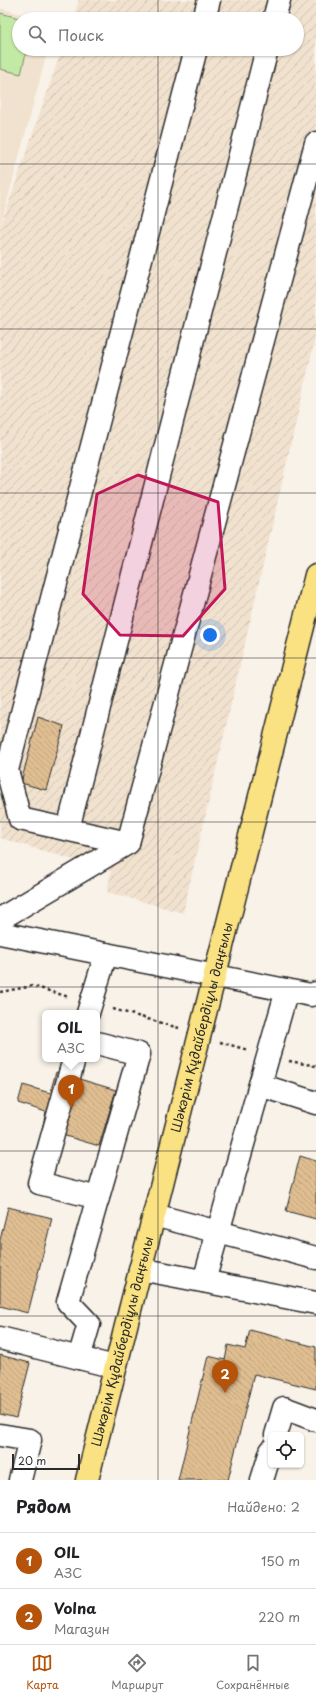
<!DOCTYPE html>
<html lang="ru">
<head>
<meta charset="utf-8">
<style>
	:root { --surface:#fff; --page:#f2f2f2; --text:#202124; --muted:#757577; --line:#e0e0e0; --accent:#b45309 }
	body { margin:0; font-family:"Playpen Sans",sans-serif; background:var(--page); color:var(--text) }
	.controls { position:absolute; right:12px; bottom:12px; display:grid; overflow:hidden; border-radius:6px; box-shadow:0 1px 3px #0004 }
	.controls button { width:36px; height:36px; display:grid; place-items:center; padding:0; border:0; border-bottom:1px solid var(--line); background:var(--surface); color:var(--text); font:20px sans-serif }
	.scale { position:absolute; left:12px; bottom:10px; width:68px; box-sizing:border-box; padding-left:4px; border:2px solid #2b2b2b; border-top:0; font-size:11px; line-height:14px; white-space:nowrap; color:#2b2b2b; -webkit-text-stroke:3px #fff; paint-order:stroke }
	.you { position:absolute; left:210px; top:635px; width:14px; height:14px; margin:-10px; border:3px solid #fff; border-radius:50%; background:#1a73e8; box-shadow:0 0 0 6px #1a73e833 }
	.badge { display:grid; place-items:center; width:26px; height:26px; border-radius:50%; background:var(--accent); color:#fff; font-size:13px; font-weight:700 }
	.pin { position:absolute; translate:-50% -33px; filter:drop-shadow(0 1px 2px #0008) }
	.pin::after { content:''; position:absolute; top:21px; width:14px; height:12px; background:inherit; clip-path:polygon(0 0,100% 0,50% 100%) }
	.popup { position:absolute; left:42px; top:1010px; width:58px; height:52px; box-sizing:border-box; display:grid; place-content:center; border-radius:6px; background:var(--surface); filter:drop-shadow(0 1px 3px #0005); font-size:13px; white-space:nowrap; color:var(--muted) }
	.popup b { font-size:15px; color:var(--text) }
	.popup::after { content:''; position:absolute; left:50%; top:100%; margin-left:-8px; border:8px solid transparent; border-top-color:var(--surface) }
	.list { margin:0; padding:0; list-style:none }
	h2 { display:flex; justify-content:space-between; align-items:center; height:52px; margin:0; padding:0 16px; font-size:17px }
	h2 small { font-size:13px; font-weight:400; color:var(--muted) }
	.list li { display:grid; grid-template-columns:26px 1fr auto; gap:12px; align-items:center; box-sizing:border-box; height:56px; padding:0 16px; border-top:1px solid var(--line) }
	.list b { display:block; font-size:15px; white-space:nowrap }
	.list p { margin:0; font-size:13px; white-space:nowrap; color:var(--muted) }
	.list em { font-size:13px; font-style:normal; color:var(--muted) }
	.icon { flex:none; width:22px; height:22px; fill:none; stroke:currentColor; stroke-width:2; stroke-linecap:round; stroke-linejoin:round }
	.map { position:relative; flex:none; width:316px; height:1480px; overflow:hidden }
	.search { position:absolute; background:var(--surface); box-shadow:0 1px 3px #0004; left:12px; right:12px; top:12px; height:44px; display:flex; align-items:center; gap:10px; box-sizing:border-box; padding:0 14px; border-radius:22px; color:var(--muted); font-size:15px }
	.sheet { height:164px; background:var(--surface) }
	nav { display:flex; justify-content:space-around; align-items:center; box-sizing:border-box; height:56px; border-top:1px solid var(--line); background:var(--surface); font-size:11px; color:var(--muted) }
	nav a { display:grid; justify-items:center; gap:2px }
	nav .on { color:var(--accent) }
	.map>svg:first-child { display:block }
</style>
</head>
<body>
<div class="map">
<svg width="316" height="1480" viewBox="0 0 316 1480">
	<defs>
		<pattern id="industrial-furrows" width="10" height="10" patternUnits="userSpaceOnUse"><rect width="10" height="10" fill="#f1e2cf"/><path d="M-1 1l2-2M0 10L10 0M9 11l2-2" fill="none" stroke="#cfc2b2"/></pattern>
		<pattern id="building-back-hatch" width="6" height="6" patternUnits="userSpaceOnUse"><rect width="6" height="6" fill="#dfbe91"/><path d="M-1 5l2 2M0 0l6 6M5-1l2 2" fill="none" stroke="#c0a37d"/></pattern>
	</defs>
	<rect width="100%" height="100%" fill="#f9f2e9"/>
	<filter id="ink" filterUnits="userSpaceOnUse"><feTurbulence type="fractalNoise" baseFrequency=".025" numOctaves="2"/><feDisplacementMap in="SourceGraphic" scale="8" xChannelSelector="R" yChannelSelector="G"/><feConvolveMatrix kernelMatrix="1 2 1 2 8 2 1 2 1" color-interpolation-filters="sRGB"/></filter>
	<g filter="url(#ink)">
		<polygon fill="#f1e2cf" points="0,8 39,19 19,19 19,49 48,49 0,228"/>
		<polygon fill="url(#industrial-furrows)" points="79,0 316,0 316,335 183,913 107,892 111,871 0,838 0,228 62,49 297,49 297,19 73,19"/>
		<polygon fill="#c3eaa5" stroke="#778a68" points="0,13 23,19 19,19 19,49 27,49 21,74 0,69"/>
		<g fill="url(#building-back-hatch)" stroke="#2b2b2b">
			<polygon points="38,717 64,726 46,790 21,783"/>
			<polygon points="56,1072 116,1090 99,1146 42,1129 46,1112 18,1103 23,1085 50,1093"/>
			<polygon points="300,1156 316,1161 316,1219 286,1211"/>
			<polygon points="8,1207 52,1218 28,1313 0,1306 0,1240"/>
			<polygon points="250,1330 316,1347 316,1389 254,1374 228,1480 178,1480 208,1356 225,1360 228,1345 245,1349"/>
			<polygon points="0,1355 30,1363 16,1418 0,1414"/>
		</g>
		<g fill="none" stroke-linecap="round" stroke-linejoin="round">
			<g stroke="#2b2b2b" stroke-width="25">
				<g id="minor">
					<polyline points="204,19 209,0"/>
					<polyline points="274,19 279,0"/>
					<polyline points="68,829 267,49"/>
					<polyline points="128,843 20,819 7,770 196,49"/>
					<polyline points="0,919 128,843 316,143"/>
					<polyline points="0,933 311,995 316,993"/>
					<polyline points="88,1013 106,954"/>
					<polyline points="74,1059 39,1183 98,1198"/>
					<polyline points="260,1085 316,1103"/>
					<polyline points="154,1215 316,1258"/>
					<polyline points="140,1269 316,1303"/>
					<polyline points="204,1281 287,990"/>
					<polyline points="0,1338 115,1367"/>
					<polyline points="79,1358 89,1324 68,1302 139,1054 97,1043"/>
					<polyline points="0,1435 30,1440 20,1480"/>
					<polyline points="276,1435 284,1408 316,1420"/>
					<polyline points="262,1480 271,1451"/>
				</g>
			</g>
			<g stroke="#2b2b2b" stroke-width="25">
				<g id="major">
					<path id="s1" d="M87 1480 316 575"/>
				</g>
			</g>
			<g stroke="#2b2b2b" stroke-width="2.5" stroke-dasharray="3 3" stroke-linecap="butt">
				<polyline points="0,992 33,986 69,997"/>
				<polyline points="113,1009 179,1028"/>
				<polyline points="220,1042 248,1050"/>
				<polyline points="289,1061 316,1066"/>
			</g>
			<use href="#minor" stroke="#fff" stroke-width="22"/>
			<use href="#major" stroke="#fae181" stroke-width="22"/>
		</g>
	</g>
	<path fill="#c2185b" fill-opacity="0.2" stroke="#c2185b" stroke-width="3" stroke-linejoin="round" d="M138 475 218 502 225 589 183 636 120 635 83 594 97 494Z"/>
	<path fill="none" stroke="#2b2b2b" stroke-width="1" stroke-opacity="0.55" d="M158 0V19M158 49V1480M0 164H316M0 329H316M0 493H316M0 658H316M0 822H316M0 987H316M0 1151H316M0 1316H316"/>
	<g text-anchor="middle" stroke-width="3" stroke-linejoin="round" paint-order="stroke">
		<g font-size="13" fill="#2b2b2b" stroke="#fff">
			<text dy="5" stroke="none"><textPath href="#s1" startOffset="467">Шәкәрім Құдайбердіұлы даңғылы</textPath></text>
			<text dy="5" stroke="none"><textPath href="#s1" startOffset="143">Шәкәрім Құдайбердіұлы даңғылы</textPath></text>
		</g>
	</g>
</svg>
<div class="controls">
<button><svg class="icon" aria-label="locate" viewBox="0 0 24 24"><circle cx="12" cy="12" r="6"/><path d="M12 2v4M12 18v4M2 12h4M18 12h4"/></svg></button>
</div>
<div class="scale">20 m</div>
<div class="you"></div>
<div class="pin badge" style="left:71px;top:1108px">1</div>
<div class="popup"><b>OIL</b>АЗС</div>
<div class="pin badge" style="left:225px;top:1393px">2</div>
<div class="search"><svg class="icon" aria-label="search" viewBox="0 0 24 24"><circle cx="10" cy="10" r="6"/><path d="M15 15l6 6"/></svg>Поиск</div>
</div>
<section class="sheet">
<h2>Рядом<small>Найдено: 2</small></h2>
<ul class="list">
<li><span class="badge">1</span><div><b>OIL</b><p>АЗС</p></div><em>150 m</em></li>
<li><span class="badge">2</span><div><b>Volna</b><p>Магазин</p></div><em>220 m</em></li>
</ul>
</section>
<nav>
<a class="on"><svg class="icon" aria-label="map" viewBox="0 0 24 24"><path d="M3 6l6-2 6 2 6-2v14l-6 2-6-2-6 2zM9 4v14M15 6v14"/></svg>Карта</a>
<a><svg class="icon" aria-label="directions" viewBox="0 0 24 24"><path d="M12 3l9 9-9 9-9-9zM9 14v-3h6M13 9l2 2-2 2"/></svg>Маршрут</a>
<a><svg class="icon" aria-label="saved" viewBox="0 0 24 24"><path d="M7 4h10v16l-5-4-5 4z"/></svg>Сохранённые</a>
</nav>
</body>
</html>
